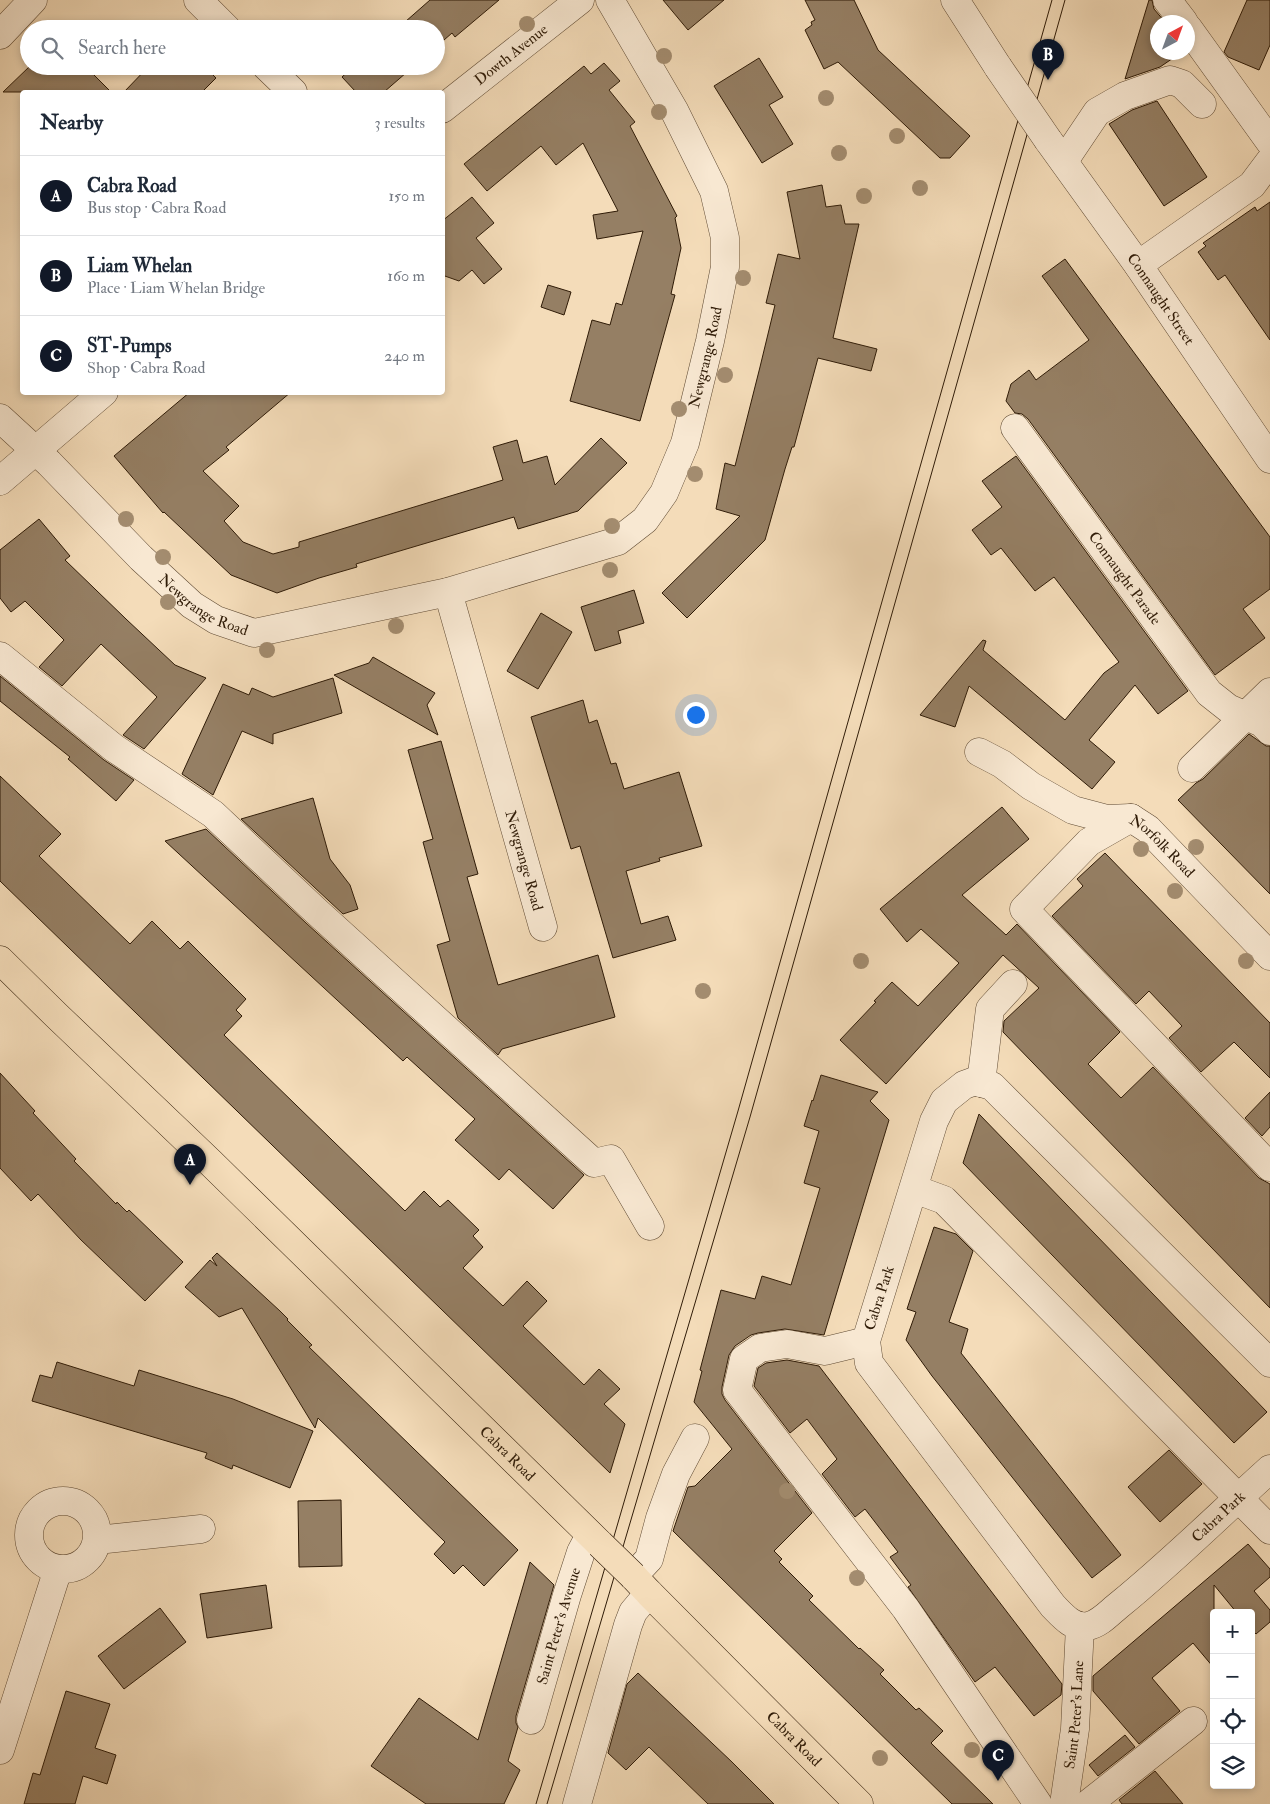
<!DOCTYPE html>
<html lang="en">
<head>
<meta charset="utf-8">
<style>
	:root { --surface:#fff; --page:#f6f6f7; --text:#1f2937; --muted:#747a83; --line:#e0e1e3; --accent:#111827 }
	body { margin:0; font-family:"IM FELL Double Pica",serif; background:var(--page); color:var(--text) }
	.controls { position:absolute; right:15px; bottom:15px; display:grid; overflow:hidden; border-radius:5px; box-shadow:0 2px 8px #0003 }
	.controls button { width:45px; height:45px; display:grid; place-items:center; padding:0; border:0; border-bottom:1px solid var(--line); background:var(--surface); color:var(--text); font:25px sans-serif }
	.compass { position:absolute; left:1150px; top:15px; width:45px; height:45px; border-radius:50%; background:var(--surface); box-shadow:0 2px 8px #0003; rotate:41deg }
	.you { position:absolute; left:695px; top:714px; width:18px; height:18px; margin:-12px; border:4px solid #fff; border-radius:50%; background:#1a73e8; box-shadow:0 0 0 8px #1a73e833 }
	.badge { display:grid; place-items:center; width:32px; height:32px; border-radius:50%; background:var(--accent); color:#fff; font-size:16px; font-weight:700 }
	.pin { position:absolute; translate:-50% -41px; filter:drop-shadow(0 1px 2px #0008) }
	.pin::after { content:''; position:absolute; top:26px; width:18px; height:15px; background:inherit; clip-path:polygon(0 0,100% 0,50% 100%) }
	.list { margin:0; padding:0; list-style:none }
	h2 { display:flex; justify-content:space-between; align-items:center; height:65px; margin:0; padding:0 20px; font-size:21px }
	h2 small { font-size:16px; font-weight:400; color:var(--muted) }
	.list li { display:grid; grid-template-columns:32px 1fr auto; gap:15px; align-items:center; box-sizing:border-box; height:80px; padding:0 20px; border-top:1px solid var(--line) }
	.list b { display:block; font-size:19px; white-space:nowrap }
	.list p { margin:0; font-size:16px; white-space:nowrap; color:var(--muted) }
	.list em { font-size:16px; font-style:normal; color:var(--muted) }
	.icon { flex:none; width:28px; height:28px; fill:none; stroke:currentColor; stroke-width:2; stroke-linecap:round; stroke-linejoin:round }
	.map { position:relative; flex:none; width:1270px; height:1804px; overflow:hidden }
	.search { position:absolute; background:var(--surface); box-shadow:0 2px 8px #0003; left:20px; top:20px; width:425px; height:55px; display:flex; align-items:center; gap:12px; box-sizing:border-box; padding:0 18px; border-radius:28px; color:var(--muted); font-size:19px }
	.panel { position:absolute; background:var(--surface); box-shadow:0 2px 8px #0003; left:20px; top:90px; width:425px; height:305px; border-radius:5px }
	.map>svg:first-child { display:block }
</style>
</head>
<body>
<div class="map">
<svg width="1270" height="1804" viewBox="0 0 1270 1804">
	<rect width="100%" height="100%" fill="#f4dcb9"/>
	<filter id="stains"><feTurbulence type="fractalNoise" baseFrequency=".004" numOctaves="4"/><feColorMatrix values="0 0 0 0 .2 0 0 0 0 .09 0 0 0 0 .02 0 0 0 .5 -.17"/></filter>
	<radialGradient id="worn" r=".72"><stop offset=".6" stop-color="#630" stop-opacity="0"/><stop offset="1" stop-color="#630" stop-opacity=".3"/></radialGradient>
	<g fill="#957f64" stroke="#2f1b07">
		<polygon points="430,0 499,0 455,37 452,33 436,47 436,29 397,29"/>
		<polygon points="663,0 724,0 688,30"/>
		<polygon points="805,0 854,0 878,50 970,136 950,158 940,158 838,62 824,69 805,30 812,25 811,22 815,20"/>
		<polygon points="1149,0 1152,0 1154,9 1165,22 1158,22 1158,52 1182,52 1160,67 1125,79"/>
		<polygon points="1247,0 1270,0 1270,45 1259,70 1228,57 1224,52"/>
		<polygon points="759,58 783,97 769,105 793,144 762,163 714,86"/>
		<polygon points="604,63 620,81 609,90 635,122 630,126 677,216 675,218 681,248 671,294 675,295 640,421 570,401 592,320 610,325 616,303 622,305 643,231 597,239 593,215 618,211 583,143 556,165 541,146 487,191 464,164 584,66 591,74"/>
		<polygon points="30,66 85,66 111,92 3,92"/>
		<polygon points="149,66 204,66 216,78 202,92 124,92"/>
		<polygon points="354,66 414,66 384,92 356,92 342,77"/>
		<polygon points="1157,101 1207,177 1164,206 1109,124 1132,110"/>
		<polygon points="822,185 826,207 841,205 845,224 859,224 833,338 877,349 871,371 818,358 794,447 792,447 785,469 765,540 687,618 662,593 740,516 716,509 725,463 735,466 760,367 775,305 766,303 778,254 800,259 787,192"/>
		<polygon points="472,197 494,223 476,238 502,269 484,284 472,270 459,281 442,275 442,221"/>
		<polygon points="1270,202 1270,340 1225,275 1218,280 1198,252 1206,246 1203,243 1255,207 1257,211"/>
		<polygon points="1065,259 1270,537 1270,589 1243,609 1265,638 1215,675 1028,419 1022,414 1015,413 1006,401 1011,384 1029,370 1036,380 1089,340 1042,276"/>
		<polygon points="548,285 571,292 564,315 541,307"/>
		<polygon points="190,392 291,392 226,447 229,450 203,471 239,506 224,521 243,542 273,554 299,547 299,542 503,480 493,447 517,440 523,463 547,456 555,485 601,438 627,463 578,511 518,529 514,517 356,564 357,567 319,578 277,593 231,575 164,512 163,513 114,456"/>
		<polygon points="1016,456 1188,691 1158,714 1135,685 1089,740 1115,762 1092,789 969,686 955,727 920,715 983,640 986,641 983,650 1065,720 1104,673 1119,662 1054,577 1035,591 1001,548 991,555 972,530 1002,507 982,481"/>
		<polygon points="39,519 70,556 65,560 126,619 175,665 206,678 144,749 123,735 157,697 101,644 62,686 39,667 64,640 25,601 11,612 0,598 0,550"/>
		<polygon points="634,590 644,623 618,631 621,643 595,651 581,607"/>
		<polygon points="541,613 572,632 538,689 507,671"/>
		<polygon points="373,657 435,693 427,705 438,735 334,675 369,663"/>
		<polygon points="0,676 104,760 134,780 116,801 68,759 70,757 0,701"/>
		<polygon points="333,678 342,713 273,734 273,744 242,731 213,795 182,774 223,684 249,695 252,688 273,697"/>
		<polygon points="583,700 589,723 597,720 611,764 616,763 624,789 679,772 702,846 659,858 660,861 626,871 641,924 668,916 676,940 613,958 580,846 571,849 531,717"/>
		<polygon points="1249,734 1266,746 1270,746 1270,894 1178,800 1196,783 1203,779"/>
		<polygon points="441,741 478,874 467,877 498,985 598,955 615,1017 502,1049 498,1055 458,1018 437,945 450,941 423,842 433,839 408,750"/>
		<polygon points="0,776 61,834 39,856 130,944 152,921 180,949 188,941 246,999 236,1010 242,1016 224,1035 405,1211 424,1191 440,1207 448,1200 479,1230 473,1236 483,1247 463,1268 503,1306 527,1281 547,1301 523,1326 584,1385 599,1369 620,1389 604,1404 625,1424 610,1473 0,881"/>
		<polygon points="313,798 330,859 350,885 358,909 343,914 241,819"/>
		<polygon points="1002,807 1029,839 962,895 1006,935 1017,924 1120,1032 1088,1064 1121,1098 1153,1067 1259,1178 1270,1184 1270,1308 1003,1032 1004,1021 1039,988 1003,955 886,1084 840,1040 876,1002 874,1001 892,982 918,1006 959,963 921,929 907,942 880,909"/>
		<polygon points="206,829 306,923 584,1175 553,1209 509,1169 499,1180 455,1140 475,1119 407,1057 403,1061 165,841"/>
		<polygon points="1105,853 1270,1023 1270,1078 1234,1042 1201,1072 1169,1038 1182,1026 1149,991 1136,1004 1052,916 1083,886 1077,879"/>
		<polygon points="0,1073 35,1111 33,1113 76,1159 74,1161 116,1204 117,1202 127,1212 129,1210 183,1262 145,1301 81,1240 38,1194 31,1201 0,1168"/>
		<polygon points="821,1075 878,1092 870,1101 889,1120 824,1335 785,1329 758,1333 751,1335 735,1346 729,1355 722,1387 722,1394 725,1400 812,1513 774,1551 782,1559 779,1562 813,1596 809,1600 859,1649 860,1648 884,1670 880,1674 916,1710 919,1708 943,1731 931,1743 993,1804 952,1804 673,1531 688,1487 695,1486 732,1449 694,1402 702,1371 700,1370 721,1290 755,1299 762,1276 791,1285 820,1188 804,1183 819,1131 804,1126 812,1100 813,1101"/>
		<polygon points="1270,1092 1270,1127 1262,1136 1245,1118"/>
		<polygon points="979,1114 1267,1412 1234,1443 963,1163"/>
		<polygon points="934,1227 956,1234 973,1251 949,1322 968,1329 961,1353 1121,1555 1092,1578 932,1376 906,1340 916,1312 907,1309"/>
		<polygon points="217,1253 280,1311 288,1319 287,1320 312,1345 309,1347 518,1550 484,1586 463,1565 454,1574 434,1554 445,1542 318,1418 315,1428 242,1308 219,1317 185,1287 210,1260 217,1266 212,1258"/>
		<polygon points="787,1360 819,1366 1062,1684 1061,1695 1034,1716 995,1667 975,1682 908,1587 911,1585 890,1557 898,1552 865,1509 855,1517 822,1474 837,1459 807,1419 790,1433 754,1386 758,1368 766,1363"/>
		<polygon points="57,1362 134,1386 139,1370 233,1399 313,1431 290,1488 233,1465 232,1469 205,1458 207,1453 32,1401 40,1375 52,1378"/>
		<polygon points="1169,1450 1202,1484 1160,1522 1128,1487"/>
		<polygon points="341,1500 342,1566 299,1567 298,1501"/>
		<polygon points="1248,1544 1270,1569 1270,1577 1254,1591 1270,1610 1270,1622 1256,1634 1251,1629 1251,1613 1237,1613 1214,1585 1214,1668 1193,1643 1152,1678 1180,1711 1139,1744 1093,1691 1093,1676"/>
		<polygon points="530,1562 554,1585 516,1716 516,1723 518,1727 508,1761 520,1770 504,1804 426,1804 371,1766 419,1698 478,1740"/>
		<polygon points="266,1585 272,1628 207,1638 200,1594"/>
		<polygon points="160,1608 186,1642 124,1689 98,1656"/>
		<polygon points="638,1673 732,1762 774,1804 708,1804 649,1747 626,1770 608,1753 627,1684"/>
		<polygon points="66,1691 110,1704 95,1748 116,1755 107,1784 83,1776 75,1804 24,1804 33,1773 40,1775"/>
		<polygon points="1125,1735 1135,1747 1098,1776 1089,1765"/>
		<polygon points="1155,1771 1183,1804 1122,1804 1119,1800"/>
	</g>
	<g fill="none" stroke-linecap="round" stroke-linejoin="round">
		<g stroke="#604b34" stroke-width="29">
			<g id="minor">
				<polyline points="198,0 227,29"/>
				<polyline points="955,0 998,67"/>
				<polyline points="1167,0 1184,22"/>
				<polyline points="1188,28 1270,142"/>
				<polyline points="0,35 33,0"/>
				<polyline points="266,66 293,92"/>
				<path id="s1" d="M442 109 580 0"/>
				<path id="s2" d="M1048 140 1138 265 1270 459"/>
				<polyline points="1064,161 1097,112 1125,96 1170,80 1182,84 1202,104"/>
				<polyline points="1138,265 1252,185 1270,161"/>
				<path id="s3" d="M0 418 49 463 141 558 192 605 216 620 254 633 448 592 618 541 645 520 664 493 685 443 710 341 725 267V238L714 191 674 110 610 0"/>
				<path id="s4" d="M1015 428 1209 693 1228 708 1262 723 1270 731"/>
				<polyline points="0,481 104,392"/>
				<path id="s5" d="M448 592 543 927"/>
				<polyline points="0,656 114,748 213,814 316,911 594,1163 611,1159 650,1226"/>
				<path id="s6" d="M979 752 1002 764 1031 786 1073 810 1107 819 1131 818 1148 829 1270 956"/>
				<polyline points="1192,768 1270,692"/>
				<polyline points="1131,818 1089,842 1024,909 1270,1167"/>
				<polyline points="981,1083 990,1009 1013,984"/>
				<polyline points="914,1189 944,1200 1270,1530"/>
				<polyline points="866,1341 825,1351 787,1344 760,1348 744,1359 737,1390 906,1609 1038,1804"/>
				<path id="s7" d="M1270 1363 992 1086 975 1081 964 1085 944 1101 934 1121 866 1341 869 1363 1053 1606C1062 1615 1073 1629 1088 1626 1100 1624 1110 1612 1119 1605 1172 1562 1220 1514 1270 1469"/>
				<circle cx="63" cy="1535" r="34"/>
				<polyline points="97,1540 201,1529"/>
				<polyline points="633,1576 649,1559 660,1518 676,1474 695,1438"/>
				<path id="s8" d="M531 1720 567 1595 581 1552 590 1535"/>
				<polyline points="0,1750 58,1569"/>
				<polyline points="577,1804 628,1625 633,1612 649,1593"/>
				<path id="s9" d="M1064 1804 1075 1729 1080 1626"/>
				<polyline points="1088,1804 1193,1721"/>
			</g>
		</g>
		<g stroke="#2f1b07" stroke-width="29">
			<g id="major">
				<path id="s10" d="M0 960 56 1015 211 1163 600 1544"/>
				<path id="s11" d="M633 1576 649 1593 859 1804"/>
			</g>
		</g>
		<use href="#minor" stroke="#f8e8d2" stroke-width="28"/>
		<use href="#major" stroke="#f4dcb9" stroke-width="28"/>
		<g stroke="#2f1b07" stroke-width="1">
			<polyline points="536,1804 738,1111 1052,0"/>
			<polyline points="547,1804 750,1117 1065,0"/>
		</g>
		<g stroke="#604b34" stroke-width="29" stroke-linecap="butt">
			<polyline id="minor-bridge" points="998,67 1048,140"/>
		</g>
		<g stroke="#2f1b07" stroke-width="29" stroke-linecap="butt">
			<polyline id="major-bridge" points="600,1544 633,1576"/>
		</g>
		<use href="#minor-bridge" stroke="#f8e8d2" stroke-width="28"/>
		<use href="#major-bridge" stroke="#f4dcb9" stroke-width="28"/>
	</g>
	<g fill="#a38c6f">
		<circle cx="527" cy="24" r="8"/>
		<circle cx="664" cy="56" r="8"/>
		<circle cx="826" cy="98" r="8"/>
		<circle cx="659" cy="112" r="8"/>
		<circle cx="897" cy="136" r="8"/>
		<circle cx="839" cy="153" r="8"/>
		<circle cx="920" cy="188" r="8"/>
		<circle cx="864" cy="196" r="8"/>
		<circle cx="743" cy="278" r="8"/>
		<circle cx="725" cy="375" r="8"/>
		<circle cx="679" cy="409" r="8"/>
		<circle cx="695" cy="474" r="8"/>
		<circle cx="126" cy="519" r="8"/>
		<circle cx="612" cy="526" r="8"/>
		<circle cx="163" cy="557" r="8"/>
		<circle cx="610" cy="570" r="8"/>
		<circle cx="168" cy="602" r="8"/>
		<circle cx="396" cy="626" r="8"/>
		<circle cx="267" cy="650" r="8"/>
		<circle cx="1196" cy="847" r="8"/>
		<circle cx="1141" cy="849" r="8"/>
		<circle cx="1175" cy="891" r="8"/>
		<circle cx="861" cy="961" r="8"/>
		<circle cx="1246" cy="961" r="8"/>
		<circle cx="703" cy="991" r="8"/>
		<circle cx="787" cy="1491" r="8"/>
		<circle cx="857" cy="1578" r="8"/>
		<circle cx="972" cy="1750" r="8"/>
		<circle cx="880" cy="1758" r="8"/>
	</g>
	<g text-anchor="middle" stroke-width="5" stroke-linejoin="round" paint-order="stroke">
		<g font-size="15" fill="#2f1b07" stroke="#f8e8d2">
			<text dy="5" stroke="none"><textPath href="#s1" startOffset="88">Dowth Avenue</textPath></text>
			<text dy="5" stroke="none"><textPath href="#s2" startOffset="195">Connaught Street</textPath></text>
			<text dy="5" stroke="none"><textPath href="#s3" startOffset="922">Newgrange Road</textPath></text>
			<text dy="5" stroke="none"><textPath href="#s4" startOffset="186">Connaught Parade</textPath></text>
			<text dy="5" stroke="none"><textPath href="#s3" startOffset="278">Newgrange Road</textPath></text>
			<text dy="5" stroke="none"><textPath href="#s6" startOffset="212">Norfolk Road</textPath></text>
			<text dy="5" stroke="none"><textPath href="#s5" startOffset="279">Newgrange Road</textPath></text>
			<text transform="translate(879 1298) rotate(-72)" y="5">Cabra Park</text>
			<text dy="5" stroke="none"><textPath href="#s10" startOffset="708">Cabra Road</textPath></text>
			<text dy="5" stroke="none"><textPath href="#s7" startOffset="1240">Cabra Park</textPath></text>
			<text dy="5" stroke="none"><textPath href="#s8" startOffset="98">Saint Peter's Avenue</textPath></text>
			<text dy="5" stroke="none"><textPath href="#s9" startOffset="90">Saint Peter's Lane</textPath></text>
			<text dy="5" stroke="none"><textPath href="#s11" startOffset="229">Cabra Road</textPath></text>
		</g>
	</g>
	<rect width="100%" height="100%" filter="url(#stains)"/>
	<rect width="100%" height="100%" fill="url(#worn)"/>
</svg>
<div class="controls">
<button>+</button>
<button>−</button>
<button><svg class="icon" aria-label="locate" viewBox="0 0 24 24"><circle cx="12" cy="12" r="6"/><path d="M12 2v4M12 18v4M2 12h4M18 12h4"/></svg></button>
<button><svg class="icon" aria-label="layers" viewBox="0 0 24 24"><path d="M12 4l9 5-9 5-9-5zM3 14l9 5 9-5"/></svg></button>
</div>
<svg class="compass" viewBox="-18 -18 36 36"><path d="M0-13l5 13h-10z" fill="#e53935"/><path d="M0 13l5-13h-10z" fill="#747a83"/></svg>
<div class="you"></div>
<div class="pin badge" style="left:190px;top:1185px">A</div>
<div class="pin badge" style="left:1048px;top:80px">B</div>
<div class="pin badge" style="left:998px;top:1781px">C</div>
<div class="search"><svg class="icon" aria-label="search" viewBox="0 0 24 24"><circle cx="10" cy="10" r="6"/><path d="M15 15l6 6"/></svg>Search here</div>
<section class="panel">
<h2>Nearby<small>3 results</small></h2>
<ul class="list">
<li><span class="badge">A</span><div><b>Cabra Road</b><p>Bus stop · Cabra Road</p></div><em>150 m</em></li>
<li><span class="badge">B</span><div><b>Liam Whelan</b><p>Place · Liam Whelan Bridge</p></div><em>160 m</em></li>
<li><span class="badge">C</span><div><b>ST-Pumps</b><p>Shop · Cabra Road</p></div><em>240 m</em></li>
</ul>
</section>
</div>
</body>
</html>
